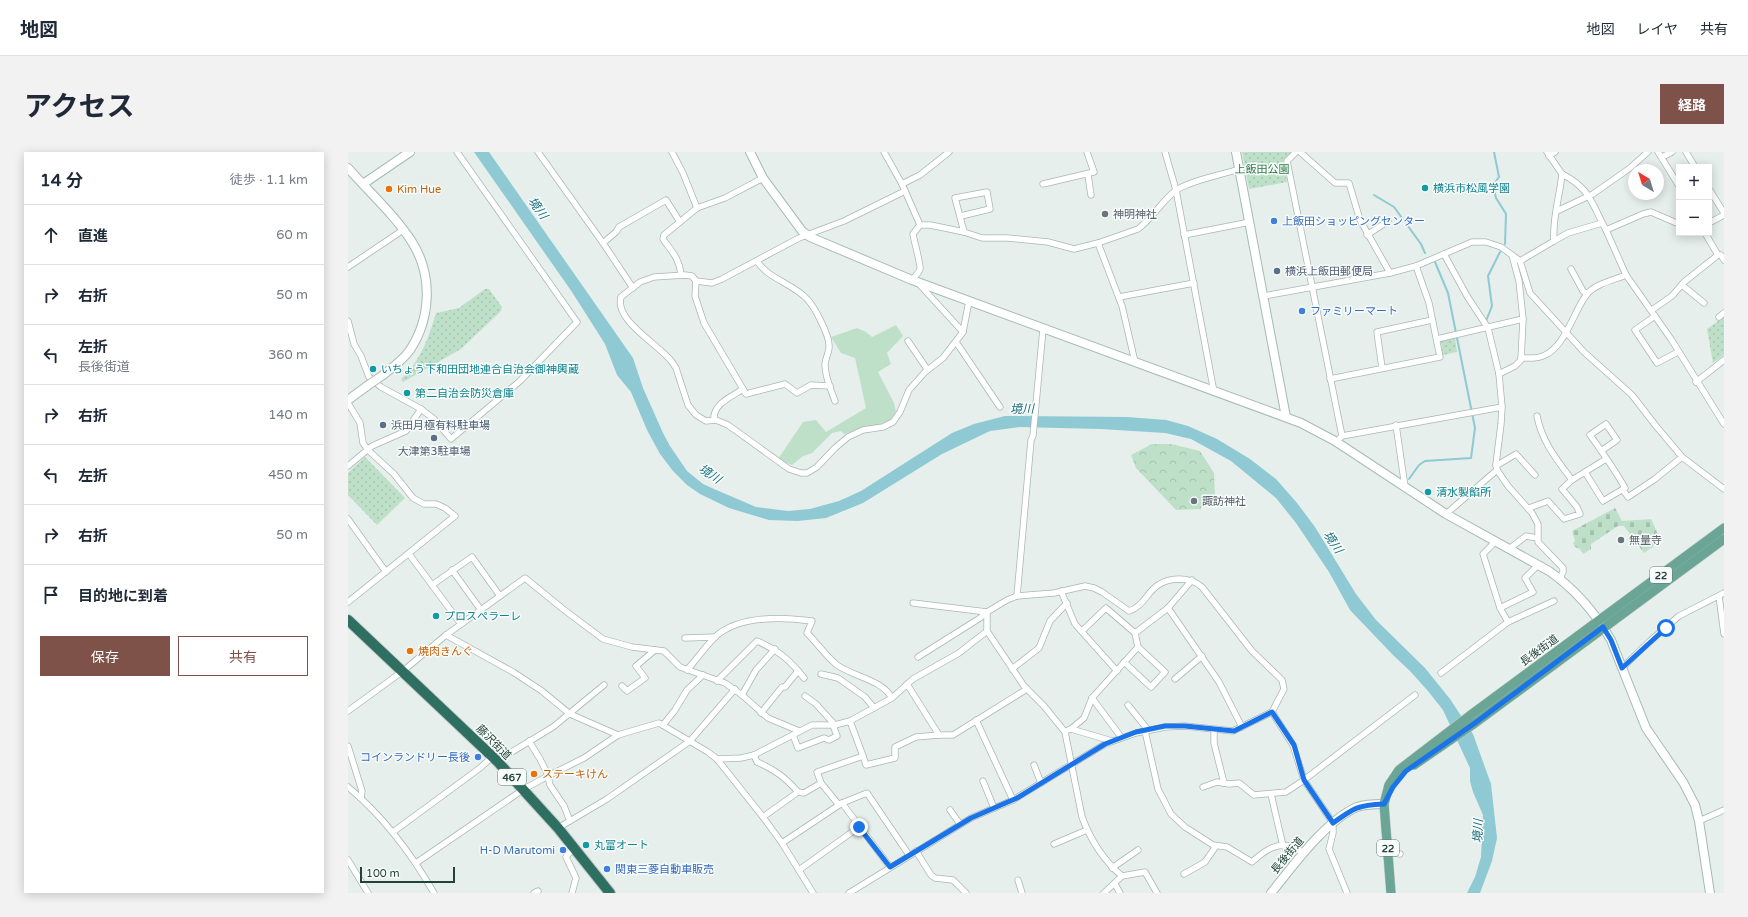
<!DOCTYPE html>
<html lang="ja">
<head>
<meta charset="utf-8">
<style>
	:root { --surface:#fff; --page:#f2f2f3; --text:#1f2937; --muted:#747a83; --line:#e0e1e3; --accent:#7f5249 }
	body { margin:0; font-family:"Varela Round","Noto Sans JP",sans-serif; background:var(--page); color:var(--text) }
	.controls { position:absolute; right:12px; top:12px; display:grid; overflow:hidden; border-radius:0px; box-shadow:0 2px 10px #0003 }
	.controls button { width:36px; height:36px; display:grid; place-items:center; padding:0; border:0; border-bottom:1px solid var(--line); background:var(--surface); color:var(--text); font:20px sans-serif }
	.compass { position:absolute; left:1280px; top:12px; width:36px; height:36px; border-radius:50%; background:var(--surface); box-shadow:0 2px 10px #0003; rotate:322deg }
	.scale { position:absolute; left:12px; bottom:10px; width:95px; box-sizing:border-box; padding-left:4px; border:2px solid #24423a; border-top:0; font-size:11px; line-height:14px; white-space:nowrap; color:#24423a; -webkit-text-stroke:3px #f7fbf9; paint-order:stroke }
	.stop { position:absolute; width:12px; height:12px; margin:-9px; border:3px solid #1a73e8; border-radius:50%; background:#fff }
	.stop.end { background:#1a73e8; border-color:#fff; box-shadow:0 1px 4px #0008 }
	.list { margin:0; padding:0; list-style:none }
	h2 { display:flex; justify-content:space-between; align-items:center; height:52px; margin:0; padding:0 16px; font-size:17px }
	h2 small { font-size:13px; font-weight:400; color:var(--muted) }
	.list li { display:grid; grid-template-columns:26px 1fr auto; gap:12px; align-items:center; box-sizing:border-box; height:60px; padding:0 16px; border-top:1px solid var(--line) }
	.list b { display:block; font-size:15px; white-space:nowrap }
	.list p { margin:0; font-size:13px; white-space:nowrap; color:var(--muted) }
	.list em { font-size:13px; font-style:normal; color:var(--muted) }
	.actions { display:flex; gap:8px; padding:12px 16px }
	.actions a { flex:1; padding:9px 0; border:1px solid var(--accent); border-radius:0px; text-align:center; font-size:14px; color:var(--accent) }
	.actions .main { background:var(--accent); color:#fff }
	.icon { flex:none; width:22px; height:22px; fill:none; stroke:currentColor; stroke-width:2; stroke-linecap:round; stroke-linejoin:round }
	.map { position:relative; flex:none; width:1376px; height:741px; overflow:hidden; border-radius:0px }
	header { display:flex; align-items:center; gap:24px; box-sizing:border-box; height:56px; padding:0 20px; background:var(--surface); border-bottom:1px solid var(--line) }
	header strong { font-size:19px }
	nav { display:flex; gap:22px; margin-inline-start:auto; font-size:14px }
	.intro { display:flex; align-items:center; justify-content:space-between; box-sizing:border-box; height:96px; padding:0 24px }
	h1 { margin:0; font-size:28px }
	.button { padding:10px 18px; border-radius:0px; background:var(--accent); color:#fff; font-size:14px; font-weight:700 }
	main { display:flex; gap:24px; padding:0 24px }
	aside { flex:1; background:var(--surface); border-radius:0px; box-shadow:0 2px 10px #0003 }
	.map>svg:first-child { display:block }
</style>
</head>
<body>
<header>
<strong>地図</strong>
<nav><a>地図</a><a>レイヤ</a><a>共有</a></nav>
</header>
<div class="intro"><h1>アクセス</h1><a class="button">経路</a></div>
<main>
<aside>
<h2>14 分<small>徒歩 · 1.1 km</small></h2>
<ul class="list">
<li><svg class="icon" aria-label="ahead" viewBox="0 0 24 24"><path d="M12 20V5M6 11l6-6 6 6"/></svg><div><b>直進</b></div><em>60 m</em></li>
<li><svg class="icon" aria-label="right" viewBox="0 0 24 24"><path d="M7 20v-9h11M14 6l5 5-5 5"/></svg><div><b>右折</b></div><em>50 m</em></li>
<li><svg class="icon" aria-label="left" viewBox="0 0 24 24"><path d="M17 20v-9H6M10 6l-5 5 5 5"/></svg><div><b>左折</b><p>長後街道</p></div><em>360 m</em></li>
<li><svg class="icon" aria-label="right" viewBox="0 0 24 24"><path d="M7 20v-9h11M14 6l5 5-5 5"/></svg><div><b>右折</b></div><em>140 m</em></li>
<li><svg class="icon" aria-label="left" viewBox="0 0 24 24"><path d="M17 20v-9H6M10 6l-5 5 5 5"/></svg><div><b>左折</b></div><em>450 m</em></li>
<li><svg class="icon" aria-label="right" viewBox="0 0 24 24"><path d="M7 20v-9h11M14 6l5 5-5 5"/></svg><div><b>右折</b></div><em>50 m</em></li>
<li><svg class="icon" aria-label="arrive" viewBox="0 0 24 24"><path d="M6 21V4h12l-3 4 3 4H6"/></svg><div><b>目的地に到着</b></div></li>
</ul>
<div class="actions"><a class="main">保存</a><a>共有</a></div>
</aside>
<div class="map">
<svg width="1376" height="741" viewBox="0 0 1376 741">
	<defs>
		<pattern id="forest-crowns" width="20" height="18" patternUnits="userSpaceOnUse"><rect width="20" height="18" fill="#bfe0c8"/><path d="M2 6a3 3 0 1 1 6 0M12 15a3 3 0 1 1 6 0" fill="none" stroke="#a4c1ad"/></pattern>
		<pattern id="cemetery-stones" width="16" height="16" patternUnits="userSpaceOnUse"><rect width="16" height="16" fill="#bfe0c8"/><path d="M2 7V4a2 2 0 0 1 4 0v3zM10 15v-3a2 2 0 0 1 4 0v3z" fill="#a4c1ad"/></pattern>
		<pattern id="park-dots" width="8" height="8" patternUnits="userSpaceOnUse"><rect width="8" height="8" fill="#bfe0c8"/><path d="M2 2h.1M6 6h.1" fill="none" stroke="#a4c1ad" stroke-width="1.8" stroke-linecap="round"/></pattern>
	</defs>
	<rect width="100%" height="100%" fill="#e6efeb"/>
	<polygon fill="#bfe0c8" points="548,173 555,184 539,201 543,212 530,220 546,251 548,260 542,268 527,274 496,282 493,279 484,281 464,301 455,304 444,313 430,307 455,270 468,268 478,280 518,256 507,206 493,201 483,185 509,176 518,180 524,185"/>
	<polygon fill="url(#forest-crowns)" points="804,292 823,292 852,299 866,321 867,344 852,357 828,358 788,316 783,303"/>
	<polygon fill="url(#cemetery-stones)" points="1267,356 1274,369 1303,367 1313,389 1296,401 1276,374 1270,374 1243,392 1243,397 1235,402 1232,397 1227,395 1225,391 1227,389 1224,379"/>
	<g fill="url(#park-dots)">
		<polygon points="894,0 944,0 935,9 939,30 901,37"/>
		<path d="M137 137H141L154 155 153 159 113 197 55 230 53 227C72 210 81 185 88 161L111 156Z"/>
		<polygon points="1376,165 1376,203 1365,211 1359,177"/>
		<polygon points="1107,185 1109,200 1095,203 1093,188"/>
		<polygon points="17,305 57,346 29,373 0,343 0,321"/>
	</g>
	<polygon fill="#8ec9d4" points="126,0 141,0 285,206 295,236 315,281 322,294 339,319 355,332 366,337 408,355 440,359 462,357 491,349 513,339 604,281 626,272 657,264 779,265 818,268 840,274 869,287 902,307 928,327 949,351 967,375 1008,442 1028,468 1077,516 1102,547 1125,582 1143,632 1149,686 1144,709 1132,741 1119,741 1127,725 1133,705 1135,663 1125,640 1122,629 1122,616 1095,558 1080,539 1062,519 1045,503 1002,458 981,420 948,371 928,346 883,309 843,287 817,281 753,277 671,275 642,279 594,302 515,351 478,366 450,369 421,368 381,356 352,342 339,333 325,319 312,302 299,278 283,240 269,223 257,192 224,140"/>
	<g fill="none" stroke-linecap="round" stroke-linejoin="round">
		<g stroke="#8ec9d4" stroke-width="2">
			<polyline points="1146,0 1151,25 1145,33 1148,46 1158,62 1157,92"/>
			<polyline points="1026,43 1046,55 1073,92 1077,101"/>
			<polyline points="1138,169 1144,154 1140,124 1152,100"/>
			<polyline points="1061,327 1071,313 1077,309 1123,306 1127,276 1100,141 1087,110"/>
		</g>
		<g stroke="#a8b8b2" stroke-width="7">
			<g id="street">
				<polyline points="190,0 255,91 285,136"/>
				<polyline points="324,0 335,21 349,56"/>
				<polyline points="536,0 554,32 572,73"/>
				<polyline points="817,0 828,38 866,240"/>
				<polyline points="948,0 939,9 994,284"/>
				<polyline points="952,0 987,31 1001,31 1012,68 1042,121"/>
				<polyline points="1310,0 1331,34"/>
				<polyline points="1338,0 1347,15"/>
				<polyline points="1201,4 1207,0"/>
				<polyline points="1314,5 1324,0"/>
				<path d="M1214 22C1242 36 1244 52 1258 78"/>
				<polyline points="740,23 743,43"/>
				<polyline points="554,32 572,23 601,0"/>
				<polyline points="695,32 746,20 739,0"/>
				<polyline points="1361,37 1376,61"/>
				<path d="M557 39 496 69 451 86 374 127 364 131 348 129 344 124 337 123 306 125 292 130 273 145C266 169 312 193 324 210L328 216 340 253 348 263 358 269 368 268 380 273 441 317 453 321H459L469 315 487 296 500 285 515 278 535 275 545 270 552 260 561 238 577 220 595 206 615 180 621 149"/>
				<polyline points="1209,59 1245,42 1282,16 1300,0"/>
				<polyline points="613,64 642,57 639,40 607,46 616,80"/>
				<polyline points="1361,71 1376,63"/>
				<polyline points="1331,72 1303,60 1295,62 1258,78 1278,123 1323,187 1376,272"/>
				<polyline points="1357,81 1370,103 1373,103 1376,108"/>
				<polyline points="836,83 902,70"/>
				<polyline points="1019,83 1040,69"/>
				<polyline points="1206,89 1220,81 1254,71"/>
				<polyline points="255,91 268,80 271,75 318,48 332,70"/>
				<polyline points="750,91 774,154 787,210"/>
				<polyline points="1096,102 1119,144 1140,176 1151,222 1154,255 1153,272 1148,312 1149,318 1098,362"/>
				<path d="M409 109C421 128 445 131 460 148 467 156 482 184 481 195 481 201 477 207 477 213 477 225 483 238 487 249"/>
				<path d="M1172 109 1206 89C1204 66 1212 44 1214 22L1199 0"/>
				<polyline points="0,115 55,78"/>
				<polyline points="1223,117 1235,139 1239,142"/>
				<path d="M333 122C331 106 324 100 315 87L316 83 349 56 377 46 415 26"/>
				<path d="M564 128C566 125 571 121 572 117 573 113 566 89 565 82L572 73H582L592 75 616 80 634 86H660L700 90 726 97 750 91 790 77C805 66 813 50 827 39 840 29 874 23 891 17"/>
				<polyline points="348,129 347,144 356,171 398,242 437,232 449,241 463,233 482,234"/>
				<polyline points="571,132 615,180"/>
				<polyline points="1334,133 1356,151"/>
				<polyline points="916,144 1042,121 1068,114 1124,90 1138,90 1153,95 1172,109 1182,141 1236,200 1284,243 1308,274 1334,305 1376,337"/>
				<polyline points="771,145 846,131"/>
				<polyline points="1304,158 1324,144 1336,130 1370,103"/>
				<polyline points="1307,164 1287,178 1309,211 1330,200"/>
				<polyline points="1371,165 1376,161"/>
				<polyline points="0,169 6,192 13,204 21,225 33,235 73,257 86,267 103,287 172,229 229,170 109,0"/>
				<polyline points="1089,187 1175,167 1171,129 1164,103"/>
				<polyline points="560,189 579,217"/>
				<polyline points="608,190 652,255"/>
				<path d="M1173 206C1180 206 1188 207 1195 204 1217 196 1225 160 1239 142 1247 132 1266 128 1278 123"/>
				<polyline points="1034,216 1029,180 1084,168"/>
				<polyline points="1151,222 1167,214 1173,208 1175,167"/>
				<polyline points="982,227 1092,205 1081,151 1068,114"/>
				<polyline points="1348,230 1376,208"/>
				<polyline points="0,251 12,271 15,291 20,298 46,322 65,346 76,352 88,352 97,356 107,364 0,450"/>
				<path d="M1189 264C1194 290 1209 308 1224 328"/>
				<path d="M366 267C365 252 383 245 395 237"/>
				<polyline points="1048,273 1057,335"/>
				<polyline points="992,286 994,284 1154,255"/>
				<polyline points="0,314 24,294 58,279 73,257"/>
				<polyline points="1148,314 1168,302 1187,323"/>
				<polyline points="1149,318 1160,334 1184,361 1190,372 1190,390 1215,416 1215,420 1212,426"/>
				<path d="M1237 320 1255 349 1277 336C1267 318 1255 301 1242 283L1258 272 1269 288 1253 299"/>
				<polyline points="1275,338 1280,345 1307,327 1334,305"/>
				<polyline points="1181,356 1200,349 1216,367 1232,362 1229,355 1214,337 1224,328 1258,307"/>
				<polyline points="0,367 38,420"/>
				<polyline points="1147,390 1135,402 1152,456 1160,470"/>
				<polyline points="1161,397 1178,384 1189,386"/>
				<polyline points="61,402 113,472"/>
				<polyline points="104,418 133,458"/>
				<polyline points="84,433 124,405 152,444"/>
				<polyline points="713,439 727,472 769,519"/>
				<polyline points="669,444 683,288 685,284 695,177"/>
				<polyline points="1371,444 1376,482"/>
				<polyline points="820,456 871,530 894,575"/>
				<polyline points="1152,456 1185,440 1177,426 1190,413"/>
				<path d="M639 460V479L676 534 696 554 717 580 734 665C743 689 755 708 774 724"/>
				<polyline points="734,479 758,456 787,481"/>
				<polyline points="98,483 165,520 194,539 222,562 270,583 311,571 360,600 369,607 415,665 434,691 465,741"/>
				<polyline points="337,486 367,485"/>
				<polyline points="570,505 632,466 639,460"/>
				<polyline points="776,510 803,535 817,520 790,495"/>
				<polyline points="1274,516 1302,489 1331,464 1376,441"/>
				<polyline points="664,517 691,496 702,469 719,451"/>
				<path d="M339 518C348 508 357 495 367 485 391 463 434 465 464 469L459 481C469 491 478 504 489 513 506 525 533 527 544 546"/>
				<polyline points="1093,521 1160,470 1206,449"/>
				<polyline points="473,522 490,526 517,545 526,556"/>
				<polyline points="827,527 854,504"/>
				<path d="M369 529 409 489C430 498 442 508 456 526"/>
				<polyline points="559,532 591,583 605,583 679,537"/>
				<polyline points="274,534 279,539 297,526 288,514 307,498"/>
				<polyline points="394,543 408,518 427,497"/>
				<polyline points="457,544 468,552 487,573"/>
				<polyline points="744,546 773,585"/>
				<polyline points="780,553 800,578"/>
				<polyline points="0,559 55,519 98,483 177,426 215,457 255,487 284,495 316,499 332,515 377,531 394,543 420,566 451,579"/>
				<polyline points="924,560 945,593 956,628 985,671 985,681 981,697 999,741"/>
				<polyline points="413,561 434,535 437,535 450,519"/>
				<polyline points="628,568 665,648"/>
				<polyline points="502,569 515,604 469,620 473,631 491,653 494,651 542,715"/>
				<polyline points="315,573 327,558 339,538 355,523"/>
				<polyline points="723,577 736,566 744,546 790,495 787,481 820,456 844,428"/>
				<polyline points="720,578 723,577 764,589"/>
				<polyline points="866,578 866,591 876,631"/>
				<path d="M797 579 810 637 823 662 837 675 865 693 879 695 904 710C914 701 927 690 942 694 946 695 952 699 956 701"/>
				<polyline points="445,583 450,596 476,586 481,588 489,584 485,573"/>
				<polyline points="181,589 192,607 199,621 202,633 216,654 222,669"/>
				<polyline points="0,594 14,639 13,646"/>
				<polyline points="515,604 518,613 547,606 547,595 568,585 591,583"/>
				<polyline points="369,607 393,606 406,603"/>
				<polyline points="149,609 205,575 256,533"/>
				<polyline points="686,613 693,631"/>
				<polyline points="635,629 646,656"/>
				<path d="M0 635C36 665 63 701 86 741"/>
				<polyline points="855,635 869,630 881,632 891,631 906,643 938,640 956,628 1067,543"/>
				<polyline points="450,640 456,641 473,631"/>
				<polyline points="923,642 935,694"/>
				<polyline points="494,651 519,641 561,703"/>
				<polyline points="602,658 612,672"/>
				<path d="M415 665 450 640C437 625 427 618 409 610L406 603 464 573H487L502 569 544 546 565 527 611 501 639 479"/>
				<polyline points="1351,669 1376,658"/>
				<polyline points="210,676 259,647 342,589 387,537"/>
				<polyline points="45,680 132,616 145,604"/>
				<polyline points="434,691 491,653"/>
				<polyline points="706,692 739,678"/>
				<polyline points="568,699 583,723 587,726 605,728 618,741"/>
				<polyline points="1040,699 1052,702"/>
				<polyline points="0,708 20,741"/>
				<polyline points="68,711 176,637 200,624 236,606 270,583"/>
				<polyline points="764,716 790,698"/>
				<polyline points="451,718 511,675"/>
				<polyline points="836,722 857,710 868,694"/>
				<polyline points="670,728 674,741"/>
				<polyline points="767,732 772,741"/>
				<polyline points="186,741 190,739"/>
				<polyline points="224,741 228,726 218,705 226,695"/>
				<path d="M501 741 623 666 665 648 757 592 788 581 817 575 837 574 885 579 924 560 936 537 934 528 904 499 854 435C847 429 840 427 831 427 799 428 801 453 781 459L754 440 746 436 737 434 706 441 669 444 659 448 639 460 565 451"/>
				<polyline points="756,741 774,724 797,720 809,741"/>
			</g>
		</g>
		<g stroke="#a4bbb3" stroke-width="10">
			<g id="secondary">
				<path d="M402 0 415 26 454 79 462 85 564 128 953 271 987 289 1098 362 1201 419C1227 437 1248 462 1263 488L1298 576 1335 630 1347 653 1351 669 1362 741"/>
				<polyline points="888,0 938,265"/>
				<path d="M0 16C21 40 47 63 64 90 85 123 83 166 62 198 55 208 45 215 35 223"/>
				<polyline points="15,32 62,0"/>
				<polyline points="0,248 19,234"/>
				<path d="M923 741C945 714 977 669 1009 655 1018 652 1027 652 1036 652"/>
			</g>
		</g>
		<g stroke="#c2cac8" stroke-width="10">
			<g id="primary">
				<polyline points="1066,613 1127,571 1376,387"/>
				<polyline points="1043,741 1036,652 1041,633 1051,618 1124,562 1376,376"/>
			</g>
		</g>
		<g stroke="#c2cac8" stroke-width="12">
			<polyline id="highway" points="0,468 149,609 210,676 262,741"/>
		</g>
		<use href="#street" stroke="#fff" stroke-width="5.5"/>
		<use href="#secondary" stroke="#fff" stroke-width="8"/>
		<use href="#primary" stroke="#6aa596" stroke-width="9"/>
		<use href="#highway" stroke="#2f6f62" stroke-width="10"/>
		<g stroke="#a4bbb3" stroke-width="10" stroke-linecap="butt">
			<polyline id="secondary-bridge" points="19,234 35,223"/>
		</g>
		<use href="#secondary-bridge" stroke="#fff" stroke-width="8"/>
	</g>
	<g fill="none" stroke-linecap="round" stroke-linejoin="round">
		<path stroke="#1a73e8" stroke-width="5" d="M511 675 542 715 623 666 669 646 757 592 788 580 817 574H837L886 579 924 560 946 593 956 628 985 671C1006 656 1010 653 1036 652L1045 635 1058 619 1127 571 1255 475 1263 488 1274 516 1318 476"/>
	</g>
	<g fill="#0f9aa8" stroke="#f7fbf9" stroke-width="1.5">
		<circle cx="1077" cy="36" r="4"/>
		<circle cx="25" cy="217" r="4"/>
		<circle cx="59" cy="241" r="4"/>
		<circle cx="1080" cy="340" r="4"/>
		<circle cx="88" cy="464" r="4"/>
		<circle cx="238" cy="693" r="4"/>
	</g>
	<g fill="#e8710a" stroke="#f7fbf9" stroke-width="1.5">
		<circle cx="41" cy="37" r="4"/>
		<circle cx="62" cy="499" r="4"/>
		<circle cx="186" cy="622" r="4"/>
	</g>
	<g fill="#6b7280" stroke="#f7fbf9" stroke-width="1.5">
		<circle cx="757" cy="62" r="4"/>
		<circle cx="846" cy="349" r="4"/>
		<circle cx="1273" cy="388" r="4"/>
	</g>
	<g fill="#3f7fe0" stroke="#f7fbf9" stroke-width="1.5">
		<circle cx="926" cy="69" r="4"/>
		<circle cx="954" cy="159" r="4"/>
		<circle cx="130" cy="605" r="4"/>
		<circle cx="215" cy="698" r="4"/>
		<circle cx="259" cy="717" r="4"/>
	</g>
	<g fill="#5c6f8a" stroke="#f7fbf9" stroke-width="1.5">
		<circle cx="929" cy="119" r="4"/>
		<circle cx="35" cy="273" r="4"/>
		<circle cx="86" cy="286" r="4"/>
	</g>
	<g text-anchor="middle" stroke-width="3" stroke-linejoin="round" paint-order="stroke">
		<g fill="#f7fbf9" stroke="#637a73" stroke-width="1">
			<rect x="1302" y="415" width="22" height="16" rx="3"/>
			<rect x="150" y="617" width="28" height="16" rx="3"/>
			<rect x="1029" y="688" width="22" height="16" rx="3"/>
		</g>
		<g font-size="10" font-weight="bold" fill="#24423a">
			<text x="1313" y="427">22</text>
			<text x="164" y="629">467</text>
			<text x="1040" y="700">22</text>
		</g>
		<g font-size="11" fill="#2d7a4b" stroke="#f7fbf9">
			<text x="914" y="21">上飯田公園</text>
		</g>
		<g font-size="11" fill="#0d838f" stroke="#f7fbf9" text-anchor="start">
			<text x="1085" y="40">横浜市松風学園</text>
			<text x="33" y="221">いちょう下和田団地連合自治会御神輿蔵</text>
			<text x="67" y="245">第二自治会防災倉庫</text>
			<text x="1088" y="344">清水製餡所</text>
			<text x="96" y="468">プロスぺラーレ</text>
			<text x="246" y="697">丸富オート</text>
		</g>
		<g font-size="11" fill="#c56008" stroke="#f7fbf9" text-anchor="start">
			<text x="49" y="41">Kim Hue</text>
			<text x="70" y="503">焼肉きんぐ</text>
			<text x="194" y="626">ステーキけん</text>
		</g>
		<g font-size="11" fill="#5b616d" stroke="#f7fbf9" text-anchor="start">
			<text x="765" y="66">神明神社</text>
			<text x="854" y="353">諏訪神社</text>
			<text x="1281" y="392">無量寺</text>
		</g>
		<g font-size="11" fill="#366cbe" stroke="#f7fbf9" text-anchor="start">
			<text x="934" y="73">上飯田ショッピングセンター</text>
			<text x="962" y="163">ファミリーマート</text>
			<text x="122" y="609" text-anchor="end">コインランドリー長後</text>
			<text x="207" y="702" text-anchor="end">H-D Marutomi</text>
			<text x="267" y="721">関東三菱自動車販売</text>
		</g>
		<g font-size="11" fill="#4e5e75" stroke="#f7fbf9" text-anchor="start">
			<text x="937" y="123">横浜上飯田郵便局</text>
			<text x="43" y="277">浜田月極有料駐車場</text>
			<text x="86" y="303" text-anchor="middle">大津第3駐車場</text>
		</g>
		<g font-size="11" fill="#24423a" stroke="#f7fbf9">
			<text transform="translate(1191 498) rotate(-36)" y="4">長後街道</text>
			<text transform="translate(146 590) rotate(45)" y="4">藤沢街道</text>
			<text transform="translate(939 703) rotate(-50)" y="4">長後街道</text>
		</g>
		<g font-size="12" font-style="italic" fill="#1c6f80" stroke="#f7fbf9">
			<text transform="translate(190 56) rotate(55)" y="4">境川</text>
			<text transform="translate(674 257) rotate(-1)" y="4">境川</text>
			<text transform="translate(362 322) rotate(34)" y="4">境川</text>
			<text transform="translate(985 390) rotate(56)" y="4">境川</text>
			<text transform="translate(1130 679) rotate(-88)" y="4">境川</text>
		</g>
	</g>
</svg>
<div class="controls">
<button>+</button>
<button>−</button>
</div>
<svg class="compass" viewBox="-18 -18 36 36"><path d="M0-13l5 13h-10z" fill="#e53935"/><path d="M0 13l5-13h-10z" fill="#747a83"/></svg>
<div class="scale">100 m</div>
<div class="stop" style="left:1318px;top:476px"></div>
<div class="stop end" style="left:511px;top:675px"></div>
</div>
</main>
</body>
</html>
